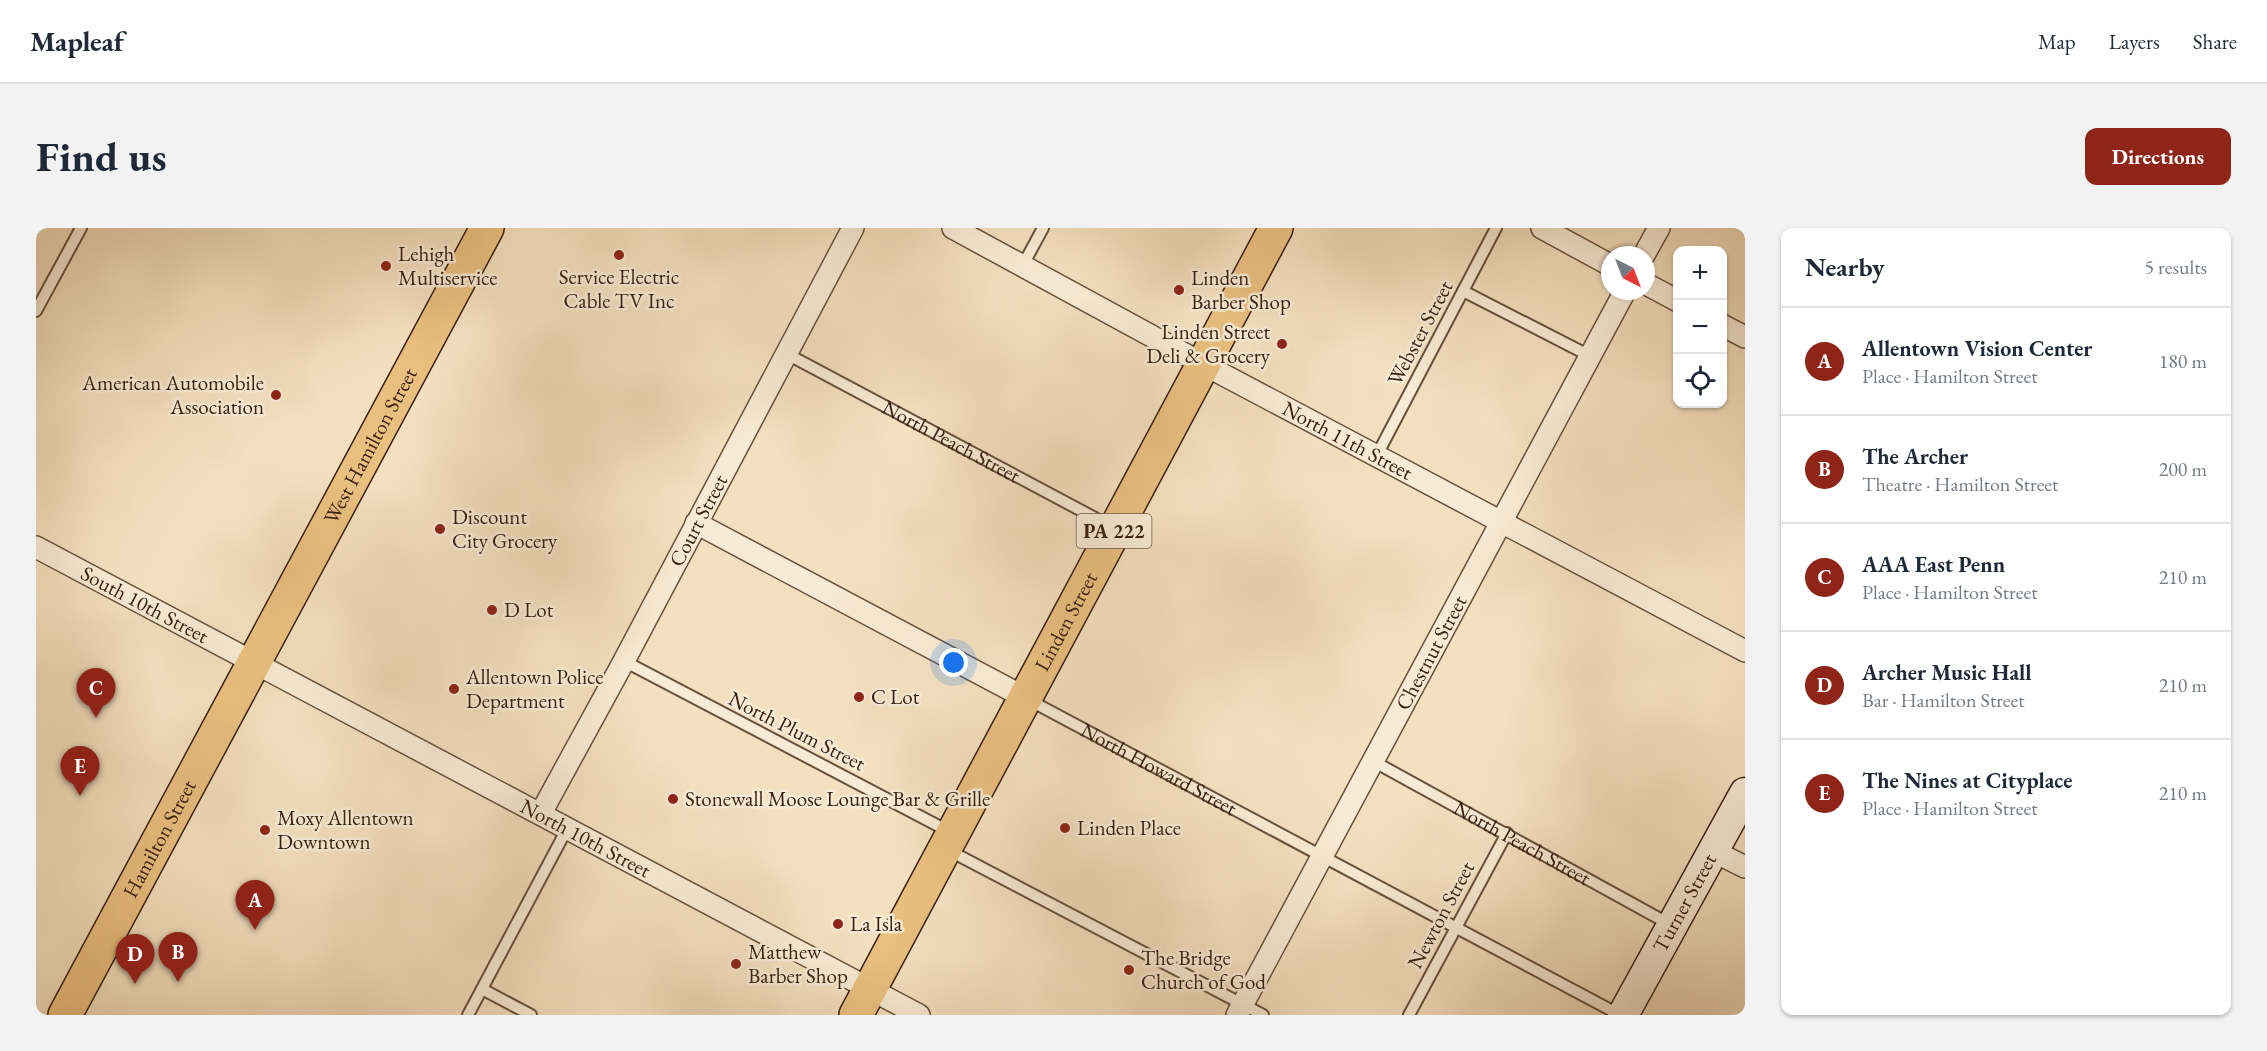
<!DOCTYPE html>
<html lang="en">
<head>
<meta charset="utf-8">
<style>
	:root { --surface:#fff; --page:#f2f2f3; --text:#1f2937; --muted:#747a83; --line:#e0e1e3; --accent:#8f2418 }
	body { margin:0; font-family:"EB Garamond",serif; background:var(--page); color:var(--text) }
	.controls { position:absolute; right:18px; top:18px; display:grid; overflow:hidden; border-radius:12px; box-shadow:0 2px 4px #0004 }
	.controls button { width:54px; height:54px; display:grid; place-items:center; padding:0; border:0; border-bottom:2px solid var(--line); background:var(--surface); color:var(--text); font:30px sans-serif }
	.compass { position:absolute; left:1565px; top:18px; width:54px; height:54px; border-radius:50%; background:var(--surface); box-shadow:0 2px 4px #0004; rotate:138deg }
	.you { position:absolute; left:918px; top:435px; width:21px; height:21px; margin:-15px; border:4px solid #fff; border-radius:50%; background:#1a73e8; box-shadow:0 0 0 9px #1a73e833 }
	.badge { display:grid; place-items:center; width:39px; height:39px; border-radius:50%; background:var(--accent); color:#fff; font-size:20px; font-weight:700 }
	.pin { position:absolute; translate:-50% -50px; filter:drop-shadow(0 2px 3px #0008) }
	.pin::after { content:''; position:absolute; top:32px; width:21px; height:18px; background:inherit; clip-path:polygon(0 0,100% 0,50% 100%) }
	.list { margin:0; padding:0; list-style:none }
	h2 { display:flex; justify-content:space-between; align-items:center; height:78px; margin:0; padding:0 24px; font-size:26px }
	h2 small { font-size:20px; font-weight:400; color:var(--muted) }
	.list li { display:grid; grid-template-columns:39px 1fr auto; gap:18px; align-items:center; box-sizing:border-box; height:108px; padding:0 24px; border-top:2px solid var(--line) }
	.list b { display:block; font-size:22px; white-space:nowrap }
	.list p { margin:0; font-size:20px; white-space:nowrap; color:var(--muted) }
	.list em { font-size:20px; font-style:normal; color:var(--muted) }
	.icon { flex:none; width:33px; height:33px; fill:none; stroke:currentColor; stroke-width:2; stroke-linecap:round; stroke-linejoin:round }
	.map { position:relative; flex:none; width:1709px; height:787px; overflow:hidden; border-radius:12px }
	header { display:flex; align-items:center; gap:36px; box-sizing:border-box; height:84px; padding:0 30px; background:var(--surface); border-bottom:2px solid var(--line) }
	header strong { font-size:28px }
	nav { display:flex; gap:33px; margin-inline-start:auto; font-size:21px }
	.intro { display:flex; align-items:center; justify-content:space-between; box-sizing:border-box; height:144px; padding:0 36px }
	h1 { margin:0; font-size:42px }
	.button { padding:15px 27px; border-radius:12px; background:var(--accent); color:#fff; font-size:21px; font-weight:700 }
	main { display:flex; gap:36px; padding:0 36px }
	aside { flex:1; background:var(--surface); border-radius:12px; box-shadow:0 2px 4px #0004 }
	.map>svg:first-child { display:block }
</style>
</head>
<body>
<header>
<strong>Mapleaf</strong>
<nav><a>Map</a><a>Layers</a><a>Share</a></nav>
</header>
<div class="intro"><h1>Find us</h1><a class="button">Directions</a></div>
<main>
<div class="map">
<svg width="1709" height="787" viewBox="0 0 1709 787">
	<rect width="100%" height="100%" fill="#f4e0bf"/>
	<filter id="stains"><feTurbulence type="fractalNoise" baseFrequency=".00333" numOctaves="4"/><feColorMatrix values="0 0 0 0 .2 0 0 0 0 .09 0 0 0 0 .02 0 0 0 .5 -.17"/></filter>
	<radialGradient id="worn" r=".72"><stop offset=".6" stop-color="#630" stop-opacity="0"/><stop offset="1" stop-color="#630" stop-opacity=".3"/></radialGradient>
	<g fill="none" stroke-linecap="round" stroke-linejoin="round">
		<g stroke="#68503d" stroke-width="14">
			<g id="lane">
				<polyline points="987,37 1007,0"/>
				<polyline points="1427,63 1554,128"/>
				<polyline points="0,83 45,0"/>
				<path id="s1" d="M751 126 1076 299"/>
				<polyline points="1341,227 1460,0"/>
				<polyline points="588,433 914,604"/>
				<path id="s2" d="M993 472 1584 787"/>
				<path id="s3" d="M1337 533 1635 697"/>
				<polyline points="912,622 1227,787"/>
				<polyline points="446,761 495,787"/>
				<polyline points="432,787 532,599"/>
				<polyline points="1373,787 1471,605"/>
			</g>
		</g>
		<g stroke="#68503d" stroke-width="24">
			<g id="street">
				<path id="s4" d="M917 0 1167 136 1709 423"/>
				<polyline points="1506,0 1574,37"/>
				<polyline points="1608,27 1623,0"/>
				<polyline points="1610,56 1642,73"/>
				<polyline points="1686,97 1709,109"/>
				<polyline points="660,295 988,469"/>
				<path id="s5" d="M0 319 883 787"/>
				<path id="s6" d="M505 585 588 433 817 0"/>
				<polyline points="1677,623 1709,639"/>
				<path id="s7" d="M1201 787 1589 63"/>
			</g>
		</g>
		<g stroke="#392012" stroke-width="33">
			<g id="secondary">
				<path id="s8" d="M1587 787 1709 565"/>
			</g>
		</g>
		<g stroke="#392012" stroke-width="36">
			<g id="primary">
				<path id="s9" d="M29 787 451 0"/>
				<path id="s10" d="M820 787 1240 0"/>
			</g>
		</g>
		<use href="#lane" stroke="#f8ebd5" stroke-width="10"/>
		<use href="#street" stroke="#f8ebd5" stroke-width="21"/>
		<use href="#secondary" stroke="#f8ebd5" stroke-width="30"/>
		<use href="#primary" stroke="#eac080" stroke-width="33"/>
	</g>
	<g fill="#8f2418" stroke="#f8ebd5" stroke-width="2">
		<circle cx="583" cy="27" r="6"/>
		<circle cx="350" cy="38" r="6"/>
		<circle cx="1143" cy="62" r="6"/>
		<circle cx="1246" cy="116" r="6"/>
		<circle cx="240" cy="167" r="6"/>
		<circle cx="404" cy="301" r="6"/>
		<circle cx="456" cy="382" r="6"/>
		<circle cx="418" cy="461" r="6"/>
		<circle cx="823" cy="469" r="6"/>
		<circle cx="637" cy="571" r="6"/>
		<circle cx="1029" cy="600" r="6"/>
		<circle cx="229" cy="602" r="6"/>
		<circle cx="802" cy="696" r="6"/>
		<circle cx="700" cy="736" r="6"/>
		<circle cx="1093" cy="742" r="6"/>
	</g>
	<g text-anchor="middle" stroke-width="5" stroke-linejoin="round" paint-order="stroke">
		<rect fill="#f8ebd5" stroke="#725d4c" stroke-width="1.5" x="1040.5" y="286" width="75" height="34" rx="4.5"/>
		<g font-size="20" font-weight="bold" fill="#392012">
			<text x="1078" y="310">PA 222</text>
		</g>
		<g font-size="21" fill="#392012" stroke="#f8ebd5" text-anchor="start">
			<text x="362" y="33">Lehigh<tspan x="362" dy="24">Multiservice</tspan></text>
			<text x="583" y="56" text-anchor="middle">Service Electric<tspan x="583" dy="24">Cable TV Inc</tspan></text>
			<text x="1155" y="57">Linden<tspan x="1155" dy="24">Barber Shop</tspan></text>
			<text x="1234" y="111" text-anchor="end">Linden Street<tspan x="1234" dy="24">Deli &amp; Grocery</tspan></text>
			<text x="228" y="162" text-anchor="end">American Automobile<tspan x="228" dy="24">Association</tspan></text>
			<text x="416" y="296">Discount<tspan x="416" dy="24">City Grocery</tspan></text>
			<text x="468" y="389">D Lot</text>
			<text x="430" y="456">Allentown Police<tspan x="430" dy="24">Department</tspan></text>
			<text x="835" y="476">C Lot</text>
			<text x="649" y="578">Stonewall Moose Lounge Bar &amp; Grille</text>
			<text x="241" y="597">Moxy Allentown<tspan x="241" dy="24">Downtown</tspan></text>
			<text x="1041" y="607">Linden Place</text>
			<text x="814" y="703">La Isla</text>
			<text x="712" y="731">Matthew<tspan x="712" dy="24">Barber Shop</tspan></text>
			<text x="1105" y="737">The Bridge<tspan x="1105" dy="24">Church of God</tspan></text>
		</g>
		<g font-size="21" fill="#392012" stroke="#f8ebd5">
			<text transform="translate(1384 105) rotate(-62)" y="7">Webster Street</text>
			<text dy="7" stroke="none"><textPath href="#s4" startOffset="448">North 11th Street</textPath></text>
			<text dy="7" stroke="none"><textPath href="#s1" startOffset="186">North Peach Street</textPath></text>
			<text dy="7" stroke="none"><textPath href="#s9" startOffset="646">West Hamilton Street</textPath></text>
			<text dy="7" stroke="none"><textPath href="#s6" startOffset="332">Court Street</textPath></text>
			<text dy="7" stroke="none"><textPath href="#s5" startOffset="123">South 10th Street</textPath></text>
			<text dy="7" stroke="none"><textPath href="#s10" startOffset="446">Linden Street</textPath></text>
			<text dy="7" stroke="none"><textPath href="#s7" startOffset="411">Chestnut Street</textPath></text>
			<text transform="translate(761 503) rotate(27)" y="7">North Plum Street</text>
			<text dy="7" stroke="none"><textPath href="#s2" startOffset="147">North Howard Street</textPath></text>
			<text dy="7" stroke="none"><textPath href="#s5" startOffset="622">North 10th Street</textPath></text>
			<text dy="7" stroke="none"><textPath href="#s9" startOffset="200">Hamilton Street</textPath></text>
			<text dy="7" stroke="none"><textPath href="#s3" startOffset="170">North Peach Street</textPath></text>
			<text dy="7" stroke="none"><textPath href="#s8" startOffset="128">Turner Street</textPath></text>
			<text transform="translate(1405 687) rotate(-62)" y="7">Newton Street</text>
		</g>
	</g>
	<rect width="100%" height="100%" filter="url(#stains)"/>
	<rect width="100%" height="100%" fill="url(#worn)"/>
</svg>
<div class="controls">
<button>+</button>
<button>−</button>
<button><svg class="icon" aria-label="locate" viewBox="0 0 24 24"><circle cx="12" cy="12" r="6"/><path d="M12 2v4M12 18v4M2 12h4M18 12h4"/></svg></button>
</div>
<svg class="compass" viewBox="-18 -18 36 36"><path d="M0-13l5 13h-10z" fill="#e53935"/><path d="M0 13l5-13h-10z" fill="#747a83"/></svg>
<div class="you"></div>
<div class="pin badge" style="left:219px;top:702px">A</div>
<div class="pin badge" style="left:142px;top:754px">B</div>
<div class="pin badge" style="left:60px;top:490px">C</div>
<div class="pin badge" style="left:99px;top:756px">D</div>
<div class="pin badge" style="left:44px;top:568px">E</div>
</div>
<aside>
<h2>Nearby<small>5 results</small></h2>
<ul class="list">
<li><span class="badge">A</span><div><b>Allentown Vision Center</b><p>Place · Hamilton Street</p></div><em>180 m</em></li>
<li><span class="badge">B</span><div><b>The Archer</b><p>Theatre · Hamilton Street</p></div><em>200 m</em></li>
<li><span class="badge">C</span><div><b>AAA East Penn</b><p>Place · Hamilton Street</p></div><em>210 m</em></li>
<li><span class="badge">D</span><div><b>Archer Music Hall</b><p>Bar · Hamilton Street</p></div><em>210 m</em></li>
<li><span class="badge">E</span><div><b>The Nines at Cityplace</b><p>Place · Hamilton Street</p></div><em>210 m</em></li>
</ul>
</aside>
</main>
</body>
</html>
